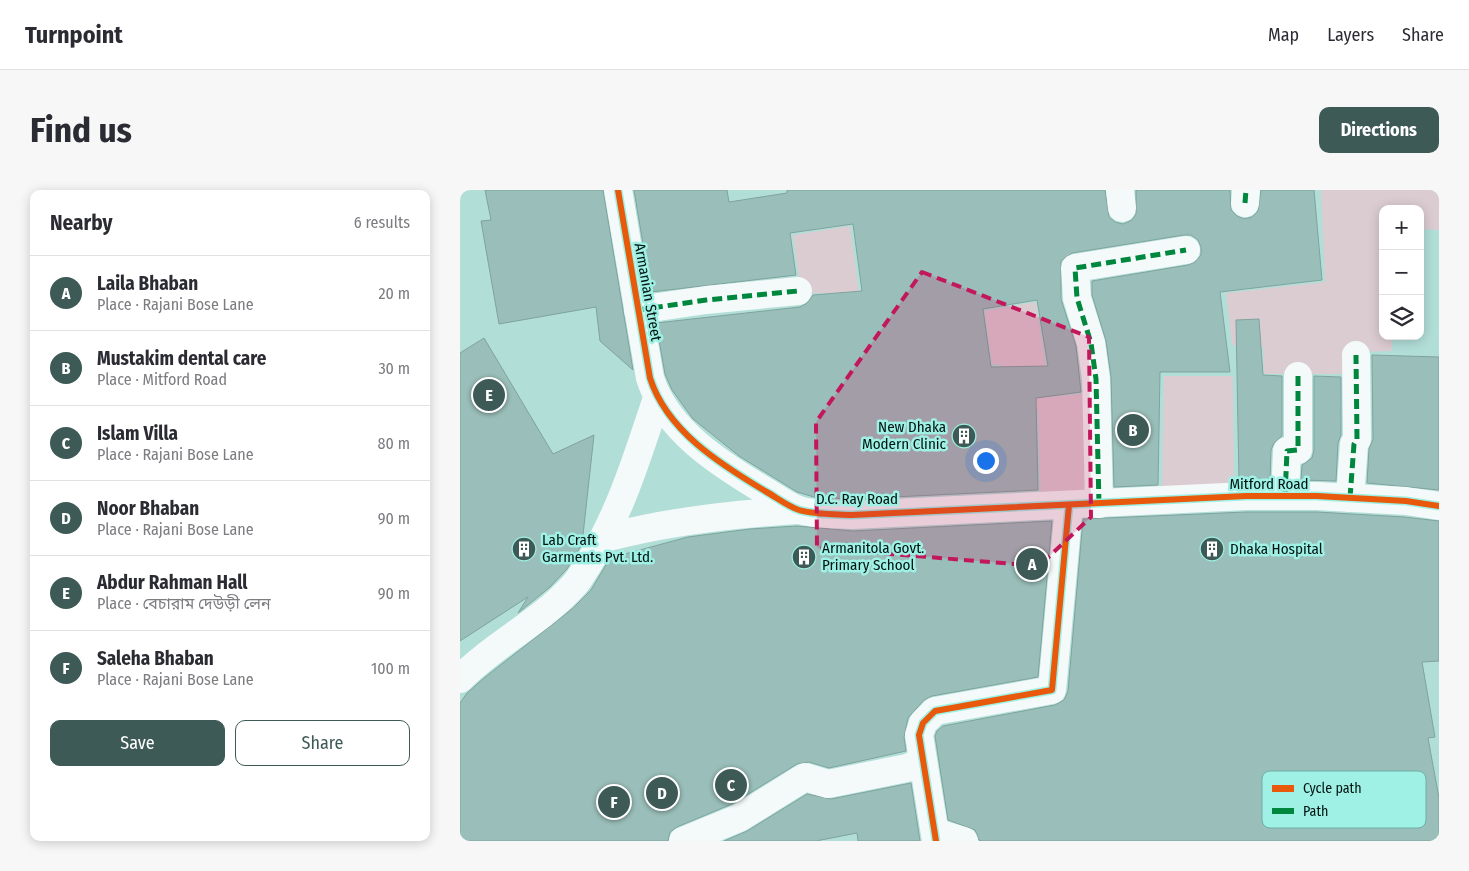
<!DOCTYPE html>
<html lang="en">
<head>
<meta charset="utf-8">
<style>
	:root { --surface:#fff; --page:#f7f7f7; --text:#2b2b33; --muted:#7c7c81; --line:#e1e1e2; --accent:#3e5a56 }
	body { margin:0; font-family:"Fira Sans Condensed","Noto Sans Bengali",sans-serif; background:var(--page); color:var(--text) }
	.controls { position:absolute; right:15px; top:15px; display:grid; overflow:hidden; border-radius:10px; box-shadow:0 2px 12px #0003 }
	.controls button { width:45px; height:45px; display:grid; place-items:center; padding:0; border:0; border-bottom:1px solid var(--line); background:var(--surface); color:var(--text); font:25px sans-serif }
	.you { position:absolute; left:525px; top:270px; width:18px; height:18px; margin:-12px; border:4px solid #fff; border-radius:50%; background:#1a73e8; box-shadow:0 0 0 8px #1a73e833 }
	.badge { display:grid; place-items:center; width:32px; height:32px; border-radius:50%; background:var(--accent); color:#fff; font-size:16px; font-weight:700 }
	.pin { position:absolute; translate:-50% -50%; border:2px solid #fff; box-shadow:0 1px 5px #0006 }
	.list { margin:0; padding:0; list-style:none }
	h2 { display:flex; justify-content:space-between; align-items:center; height:65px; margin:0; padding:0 20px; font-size:21px }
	h2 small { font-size:16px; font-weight:400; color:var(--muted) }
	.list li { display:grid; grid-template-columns:32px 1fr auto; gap:15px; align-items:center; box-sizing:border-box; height:75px; padding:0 20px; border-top:1px solid var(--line) }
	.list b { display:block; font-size:19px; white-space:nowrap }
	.list p { margin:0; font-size:16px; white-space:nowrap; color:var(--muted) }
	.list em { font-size:16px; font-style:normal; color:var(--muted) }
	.actions { display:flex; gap:10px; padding:15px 20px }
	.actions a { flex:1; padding:11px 0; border:1px solid var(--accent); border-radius:10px; text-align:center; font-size:18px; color:var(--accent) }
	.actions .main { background:var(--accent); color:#fff }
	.icon { flex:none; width:28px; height:28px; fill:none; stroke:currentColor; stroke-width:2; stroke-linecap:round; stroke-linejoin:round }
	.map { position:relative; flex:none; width:979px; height:651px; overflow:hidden; border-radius:10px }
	header { display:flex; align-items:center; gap:30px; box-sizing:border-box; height:70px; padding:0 25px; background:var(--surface); border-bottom:1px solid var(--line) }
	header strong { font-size:24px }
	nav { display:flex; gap:28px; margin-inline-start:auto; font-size:18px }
	.intro { display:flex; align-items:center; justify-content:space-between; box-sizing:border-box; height:120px; padding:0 30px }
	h1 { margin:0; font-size:35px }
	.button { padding:12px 22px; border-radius:10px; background:var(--accent); color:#fff; font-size:18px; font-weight:700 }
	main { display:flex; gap:30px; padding:0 30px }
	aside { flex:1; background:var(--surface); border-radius:10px; box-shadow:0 2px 12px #0003 }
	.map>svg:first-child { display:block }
</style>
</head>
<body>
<header>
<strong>Turnpoint</strong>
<nav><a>Map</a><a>Layers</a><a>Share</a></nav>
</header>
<div class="intro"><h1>Find us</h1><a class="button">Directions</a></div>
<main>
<aside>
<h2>Nearby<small>6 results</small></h2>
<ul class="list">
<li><span class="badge">A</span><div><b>Laila Bhaban</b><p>Place · Rajani Bose Lane</p></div><em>20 m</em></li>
<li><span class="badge">B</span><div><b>Mustakim dental care</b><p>Place · Mitford Road</p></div><em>30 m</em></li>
<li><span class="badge">C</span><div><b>Islam Villa</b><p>Place · Rajani Bose Lane</p></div><em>80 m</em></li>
<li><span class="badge">D</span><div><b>Noor Bhaban</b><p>Place · Rajani Bose Lane</p></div><em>90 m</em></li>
<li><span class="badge">E</span><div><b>Abdur Rahman Hall</b><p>Place · বেচারাম দেউড়ী লেন</p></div><em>90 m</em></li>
<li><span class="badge">F</span><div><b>Saleha Bhaban</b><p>Place · Rajani Bose Lane</p></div><em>100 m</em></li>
</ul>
<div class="actions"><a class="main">Save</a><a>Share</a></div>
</aside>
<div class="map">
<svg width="979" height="651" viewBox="0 0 979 651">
	<rect width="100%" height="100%" fill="#b2ded8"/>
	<g fill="#dbccd1">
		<polygon points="861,0 979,0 979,40 960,39 960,19 923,19 923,146 932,146 932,161 893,162 891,184 804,184 803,157 772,155 766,103 865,92"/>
		<polygon points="390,36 402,125 366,130 364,103 341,104 333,45"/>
		<polygon points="576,112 590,207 631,203 635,309 581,312 578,221 543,220 541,175 532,174 525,121"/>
		<polygon points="704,186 773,186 774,295 702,298"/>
	</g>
	<g fill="#9abeb9" stroke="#7fa39e" fill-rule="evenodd">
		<polygon points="25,0 143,0 173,180 140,151 136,117 39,134 21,31 31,30"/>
		<path d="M174 0H267L269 12 327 3V0H645L649 27 655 32 663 34 672 30 676 24V0H770L771 20 777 26 784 29 792 27 798 21 801 0H854L862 90 760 102 770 182H700L698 295 654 297 651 187 646 151 632 105V91L728 75 735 72 741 65V57L738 50 731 45H724L612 63 601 71V109L616 156 621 202 576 208 578 300 392 309 354 307 337 302 279 266 233 229 212 200 205 184 196 133 340 117 347 113 353 105 402 101 393 34 330 43 336 85 191 102ZM577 110 588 176 531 177 523 119Z"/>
		<polygon points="799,129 803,185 822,186 822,246 814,253 811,260 810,290 779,291 776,130"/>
		<polygon points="24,148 93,264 134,245 122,354 107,379 90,397 58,423 68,407 0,451 0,163"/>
		<polygon points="912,165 979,167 979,300 907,293 909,259 913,249"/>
		<polygon points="854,186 881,187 881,245 878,253 876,291 841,290 842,275 852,268 854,260"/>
		<polygon points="786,322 857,322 944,327 979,331 979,471 962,472 975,547 968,548 979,608 979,651 522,651 519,650 515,640 488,630 475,546 477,541 483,536 595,515 604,510 608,501 623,329"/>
		<polygon points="592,331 578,487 472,506 464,510 448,528 444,547 446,561 369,578 349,572 337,574 272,614 217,637 210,642 208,651 0,651 0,513 7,503 24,488 112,419 131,400 150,368 228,347 290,339 337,336 393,341"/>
		<polygon points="451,593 460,651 398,651 397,643 356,651 264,651 287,641 347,604 371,609"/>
	</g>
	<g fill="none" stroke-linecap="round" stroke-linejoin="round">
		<g stroke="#f3faf9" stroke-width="28">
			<polyline points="660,0 662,18"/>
			<polyline points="785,13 786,0"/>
			<polyline points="178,120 246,110 338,101"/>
			<polyline points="825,306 827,261 838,260 838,186"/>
			<polyline points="890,308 894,254 897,249 896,165"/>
			<polyline points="639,314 636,189 631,153 617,108 615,78 726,60"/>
			<polyline points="475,642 504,651"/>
			<polyline points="223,651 279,628 345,587 368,594 447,578 463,571"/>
			<polyline points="476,651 459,545 463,533 475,521 592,500 609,315"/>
		</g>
		<g stroke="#f3faf9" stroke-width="28">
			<path d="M158 0 190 188C207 241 260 274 305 301 316 307 327 316 339 320 355 325 375 324 392 325L786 306H857L946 311 979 316"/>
			<path d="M145 348C209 331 272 324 338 320"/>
			<path d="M0 489C35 453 80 433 114 395 120 389 124 380 129 373 161 322 178 264 197 208"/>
		</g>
		<g stroke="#00873e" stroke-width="5" stroke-dasharray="10 5" stroke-linecap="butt">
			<polyline points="785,13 786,0"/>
			<polyline points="178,120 246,110 338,101"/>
			<polyline points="825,306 827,261 838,260 838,186"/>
			<polyline points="890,308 894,254 897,249 896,165"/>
			<polyline points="639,314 636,189 631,153 617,108 615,78 726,60"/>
		</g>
		<g stroke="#9ff1e5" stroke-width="9">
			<g id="cycleway">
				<path d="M158 0 190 188C207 241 260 274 305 301 316 307 327 316 339 320 355 325 375 324 392 325L786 306H857L946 311 979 316"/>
				<polyline points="476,651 459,545 463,533 475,521 592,500 609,315"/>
			</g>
		</g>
		<use href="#cycleway" stroke="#e8590c" stroke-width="6"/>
	</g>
	<path fill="#c2185b" fill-opacity="0.2" stroke="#c2185b" stroke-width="4" stroke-dasharray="10 6" stroke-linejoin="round" d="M462 82 629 147 631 327 579 376 357 358 356 232Z"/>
	<defs>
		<g id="building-disc" transform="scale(1.25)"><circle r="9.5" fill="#3e5a56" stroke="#9ff1e5"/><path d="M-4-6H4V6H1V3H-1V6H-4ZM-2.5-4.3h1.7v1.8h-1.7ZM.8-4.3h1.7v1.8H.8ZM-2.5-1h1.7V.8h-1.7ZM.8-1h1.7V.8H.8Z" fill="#fff"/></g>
	</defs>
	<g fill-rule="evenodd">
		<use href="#building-disc" x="504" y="246"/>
		<use href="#building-disc" x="64" y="359"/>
		<use href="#building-disc" x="752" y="359"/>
		<use href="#building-disc" x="344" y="367"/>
	</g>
	<g text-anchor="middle" stroke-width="5" stroke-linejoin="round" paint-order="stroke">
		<g font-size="15" fill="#001310" stroke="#9ff1e5">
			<text transform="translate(188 102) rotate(80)" y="5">Armanian Street</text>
			<text x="809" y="299">Mitford Road</text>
			<text x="397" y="314">D.C. Ray Road</text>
		</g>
		<g font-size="15" fill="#001310" stroke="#9ff1e5" text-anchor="start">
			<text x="486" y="242" text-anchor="end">New Dhaka<tspan x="486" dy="17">Modern Clinic</tspan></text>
			<text x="82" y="355">Lab Craft<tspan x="82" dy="17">Garments Pvt. Ltd.</tspan></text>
			<text x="362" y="363">Armanitola Govt.<tspan x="362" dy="17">Primary School</tspan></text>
			<text x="770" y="364">Dhaka Hospital</text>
		</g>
	</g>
	<rect x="802" y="581" width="164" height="57" rx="8" fill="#9ff1e5" stroke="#6faea5" stroke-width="1"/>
	<rect x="812" y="595" width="22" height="7" fill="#e8590c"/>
	<rect x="812" y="618" width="22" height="6" fill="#00873e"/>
	<g font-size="14" fill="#001310">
		<text x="843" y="603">Cycle path</text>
		<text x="843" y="626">Path</text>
	</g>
</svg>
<div class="controls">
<button>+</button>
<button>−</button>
<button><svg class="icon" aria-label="layers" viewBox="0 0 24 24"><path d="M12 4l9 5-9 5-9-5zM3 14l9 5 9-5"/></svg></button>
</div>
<div class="you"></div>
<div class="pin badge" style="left:572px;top:374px">A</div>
<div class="pin badge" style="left:673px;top:240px">B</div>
<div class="pin badge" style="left:271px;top:595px">C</div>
<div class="pin badge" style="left:202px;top:603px">D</div>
<div class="pin badge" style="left:29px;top:205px">E</div>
<div class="pin badge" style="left:154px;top:612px">F</div>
</div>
</main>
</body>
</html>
